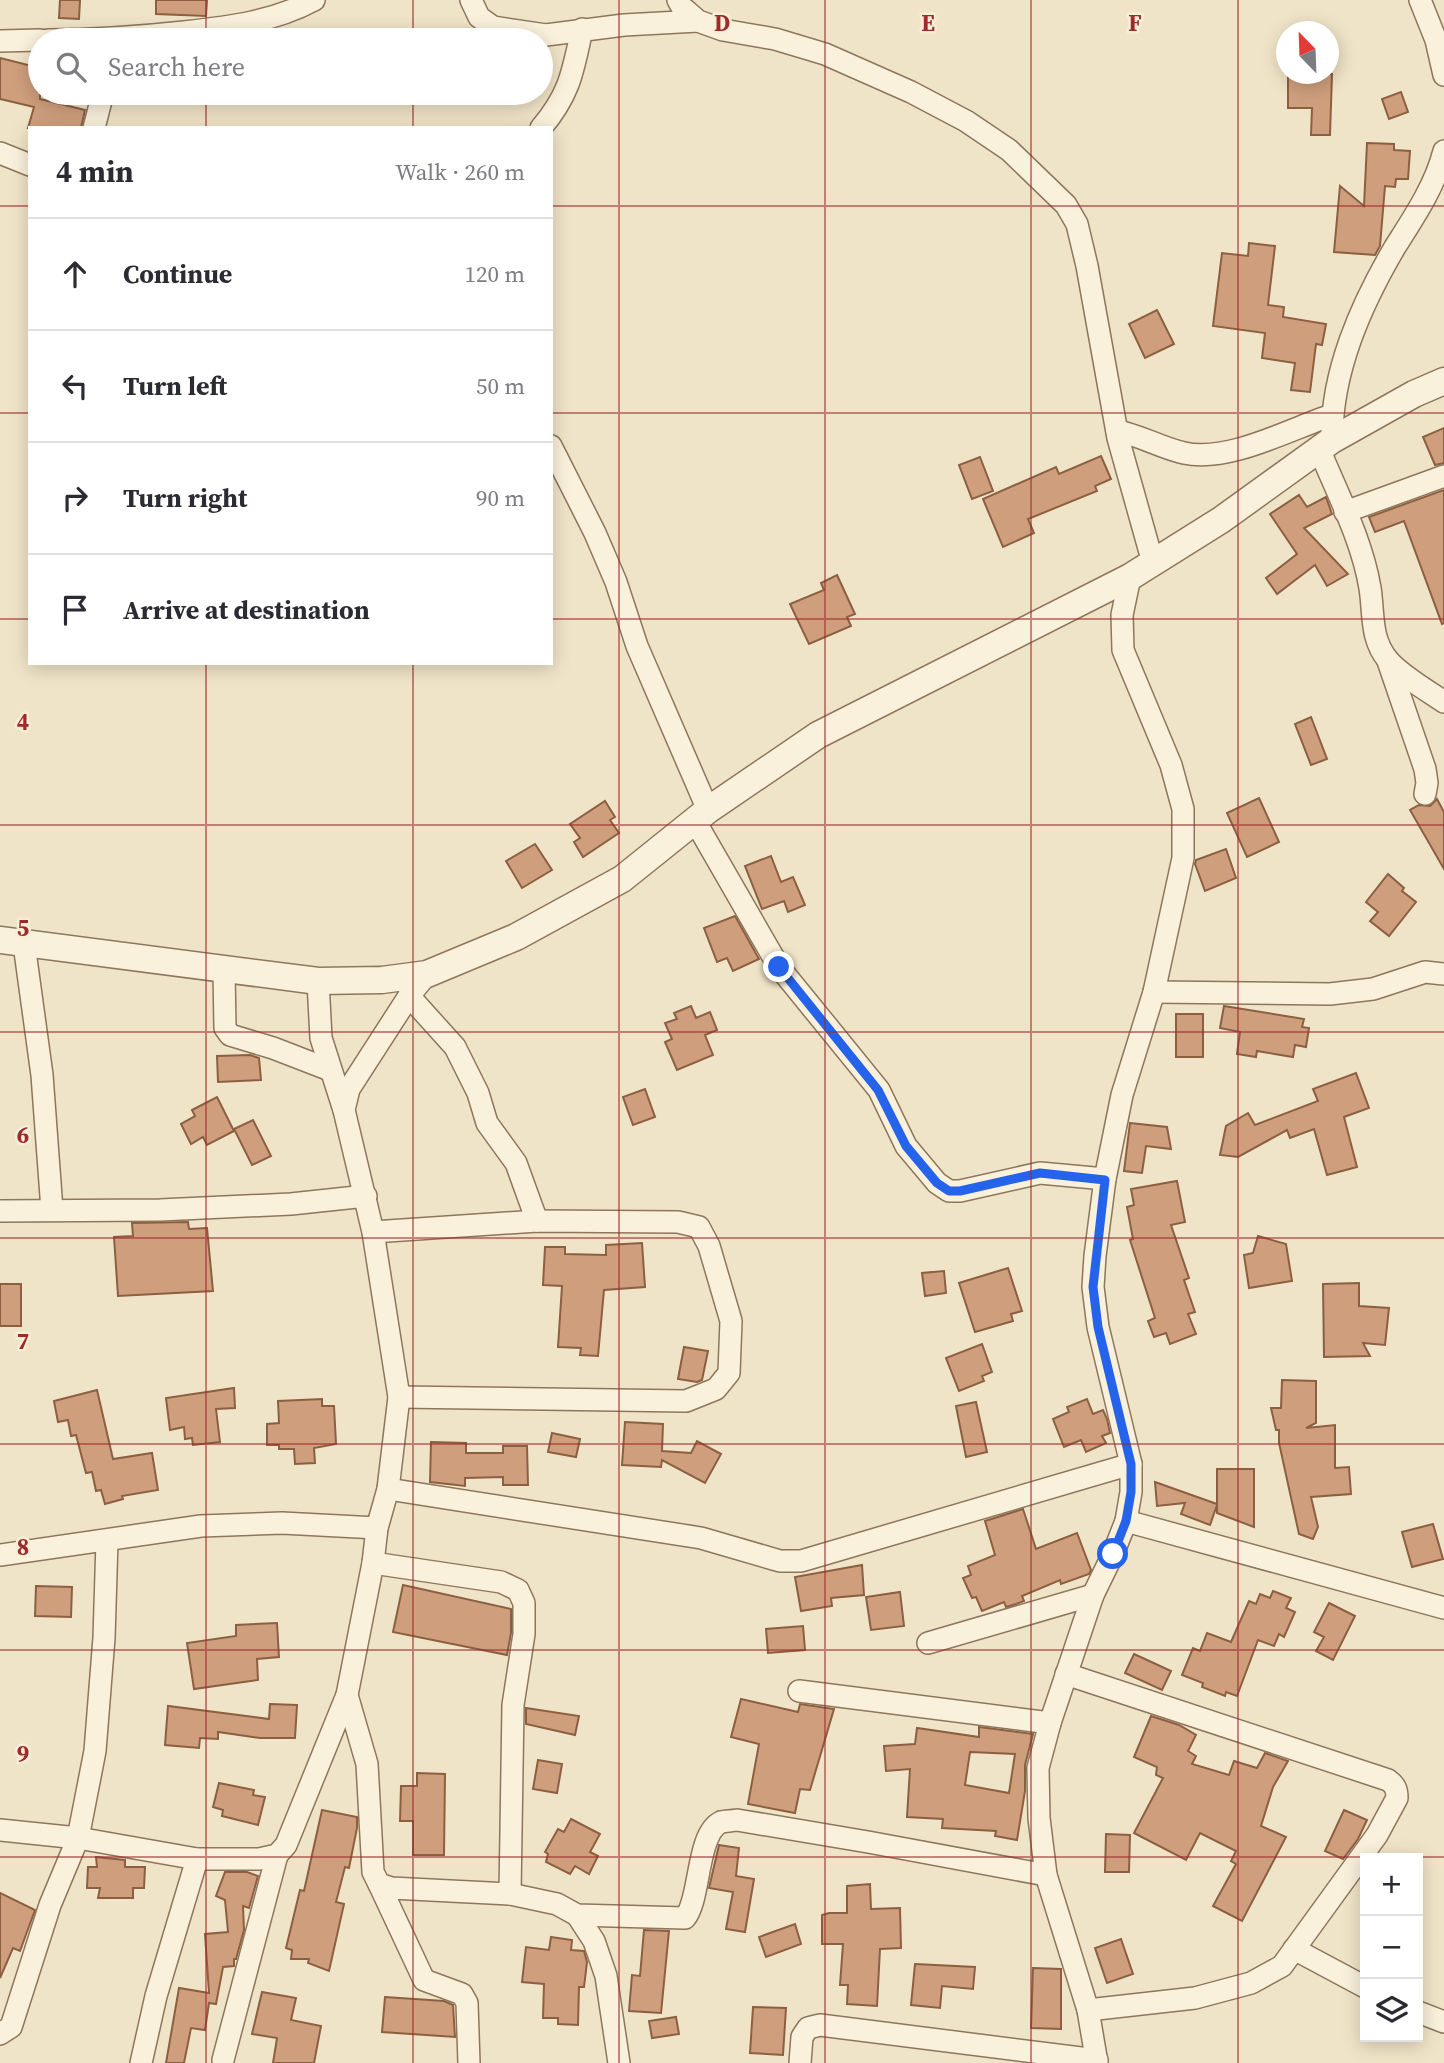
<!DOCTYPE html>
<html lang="en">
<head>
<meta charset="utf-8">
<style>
	:root { --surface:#fff; --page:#f2f2f3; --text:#2b2b33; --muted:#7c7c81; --line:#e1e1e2 }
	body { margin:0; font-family:"Source Serif 4",serif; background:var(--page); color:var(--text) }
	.controls { position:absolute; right:21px; bottom:21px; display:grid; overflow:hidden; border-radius:0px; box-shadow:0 4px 18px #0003 }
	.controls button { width:63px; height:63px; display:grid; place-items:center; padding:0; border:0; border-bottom:2px solid var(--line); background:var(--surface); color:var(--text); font:35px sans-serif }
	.compass { position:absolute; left:1276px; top:21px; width:63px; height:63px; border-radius:50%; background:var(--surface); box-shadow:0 4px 18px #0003; rotate:337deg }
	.stop { position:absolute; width:21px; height:21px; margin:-16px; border:5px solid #2563eb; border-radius:50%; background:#fff }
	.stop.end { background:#2563eb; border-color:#fff; box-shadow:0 2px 7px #0008 }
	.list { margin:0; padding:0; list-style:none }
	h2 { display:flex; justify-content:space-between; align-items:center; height:91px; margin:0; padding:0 28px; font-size:30px }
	h2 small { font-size:23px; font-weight:400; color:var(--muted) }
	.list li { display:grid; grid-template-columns:46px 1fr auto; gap:21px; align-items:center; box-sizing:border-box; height:112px; padding:0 28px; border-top:2px solid var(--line) }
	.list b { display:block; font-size:26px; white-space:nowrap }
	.list em { font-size:23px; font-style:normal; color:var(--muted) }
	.icon { flex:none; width:38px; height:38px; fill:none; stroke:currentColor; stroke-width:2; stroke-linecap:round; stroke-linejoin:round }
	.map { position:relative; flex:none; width:1444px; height:2063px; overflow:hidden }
	.search { position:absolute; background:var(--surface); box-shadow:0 4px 18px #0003; left:28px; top:28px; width:525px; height:77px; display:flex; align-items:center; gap:18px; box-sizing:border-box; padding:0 24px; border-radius:38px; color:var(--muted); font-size:26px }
	.panel { position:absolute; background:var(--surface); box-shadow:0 4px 18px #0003; left:28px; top:126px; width:525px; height:539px; border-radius:0px }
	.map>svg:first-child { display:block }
</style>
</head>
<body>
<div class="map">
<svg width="1444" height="2063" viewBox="0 0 1444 2063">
	<rect width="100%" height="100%" fill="#f0e4c8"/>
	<g fill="#cf9f7d" stroke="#8d5f41" stroke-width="2" fill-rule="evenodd">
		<polygon points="60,0 80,0 79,19 59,18"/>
		<polygon points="156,0 207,0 206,16 156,14"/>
		<polygon points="0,58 40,68 40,99 85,110 81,128 28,128 34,107 0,99"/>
		<polygon points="1288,74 1332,74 1330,135 1311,135 1312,108 1288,108"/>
		<polygon points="1401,92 1408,112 1389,119 1382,99"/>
		<polygon points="1367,143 1394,144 1394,150 1410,151 1408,179 1396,179 1395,187 1385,186 1380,246 1375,255 1334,252 1340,186 1364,206"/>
		<polygon points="1249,243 1275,246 1268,305 1284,307 1283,317 1326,324 1322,345 1316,344 1310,392 1291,390 1295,363 1262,358 1265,333 1213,326 1222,253 1248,256"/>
		<polygon points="1157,310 1174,344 1145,358 1129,324"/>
		<polygon points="1444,428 1444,463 1435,465 1423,437"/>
		<polygon points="1101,456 1111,479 1095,486 1097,491 1028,519 1034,533 1003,547 983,499 1056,467 1059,474"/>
		<polygon points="980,457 993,491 972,499 959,465"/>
		<polygon points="1444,490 1444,623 1442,624 1404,521 1375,532 1369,517"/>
		<polygon points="1299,495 1307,507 1326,497 1332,514 1304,528 1348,574 1327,586 1315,565 1277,594 1266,578 1297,554 1270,514"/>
		<polygon points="837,575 855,614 847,617 851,626 809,644 790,604 824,590 821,583"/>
		<polygon points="1311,717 1327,759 1311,765 1295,724"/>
		<polygon points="1259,798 1279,842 1247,857 1227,813"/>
		<polygon points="1437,799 1444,812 1444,869 1410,810 1419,805 1430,806"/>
		<polygon points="605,801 615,817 610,820 619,833 583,857 574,842 580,838 570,824"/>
		<polygon points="535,844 552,870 522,888 506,861"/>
		<polygon points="1226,849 1236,878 1205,891 1195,864 1196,860"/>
		<polygon points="771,856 781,882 793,877 805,905 788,912 784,901 762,909 745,866"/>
		<polygon points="1388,874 1404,888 1402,891 1416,902 1389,936 1370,921 1378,912 1366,902"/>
		<polygon points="735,916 759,959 733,971 727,958 717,962 704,928"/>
		<polygon points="691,1006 696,1018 710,1012 717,1030 705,1035 713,1055 677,1070 665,1042 672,1039 665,1023 677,1019 674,1013"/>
		<polygon points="1224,1006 1304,1019 1302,1027 1309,1028 1306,1047 1295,1045 1293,1057 1257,1051 1256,1057 1237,1054 1240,1032 1220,1028"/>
		<rect x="1176" y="1014" width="27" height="43"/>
		<polygon points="250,1055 259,1058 261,1080 218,1082 217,1056"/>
		<polygon points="1356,1073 1369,1108 1344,1117 1357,1167 1327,1175 1314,1129 1290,1138 1287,1130 1238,1157 1220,1155 1226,1126 1248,1113 1255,1125 1318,1101 1313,1089"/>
		<polygon points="645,1089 655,1117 633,1125 623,1097"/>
		<polygon points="217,1097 234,1131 207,1145 203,1137 191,1144 181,1124 195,1116 192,1110"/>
		<polygon points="253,1120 271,1156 252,1165 234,1129"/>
		<polygon points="1130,1123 1167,1127 1171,1149 1146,1146 1142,1173 1124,1171"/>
		<polygon points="1177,1181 1185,1222 1171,1225 1189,1278 1184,1280 1195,1312 1188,1314 1196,1334 1170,1344 1166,1333 1154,1337 1148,1321 1155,1318 1130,1240 1133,1239 1127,1207 1134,1205 1131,1189"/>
		<polygon points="188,1222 189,1229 207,1228 213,1291 118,1296 114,1237 133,1236 132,1223"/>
		<polygon points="1258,1236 1286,1244 1292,1281 1249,1288 1244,1255 1253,1253"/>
		<polygon points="642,1243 645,1287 604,1290 598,1356 580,1355 581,1348 558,1347 562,1286 543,1285 545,1247 565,1247 565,1254 606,1255 606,1245"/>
		<polygon points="1008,1268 1022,1311 1011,1314 1013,1321 975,1332 959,1283"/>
		<polygon points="944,1271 946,1293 925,1296 922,1273"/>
		<polygon points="1359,1283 1359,1306 1389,1308 1385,1345 1363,1343 1370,1356 1324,1357 1323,1284"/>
		<rect x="0" y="1284" width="21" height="42"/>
		<polygon points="982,1344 992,1372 982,1376 984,1381 959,1391 946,1358"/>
		<polygon points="684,1347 708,1351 702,1380 697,1382 678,1379"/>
		<polygon points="1282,1380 1316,1381 1316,1423 1306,1428 1335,1425 1335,1468 1349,1467 1351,1494 1311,1497 1318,1527 1313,1539 1299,1534 1279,1443 1279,1430 1276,1430 1271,1408 1281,1408"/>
		<polygon points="234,1388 235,1408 216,1409 220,1442 193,1445 192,1438 185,1439 184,1427 170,1430 166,1398"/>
		<polygon points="97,1390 113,1459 152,1453 158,1490 122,1496 123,1499 105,1504 101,1490 96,1491 92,1472 86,1473 76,1435 71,1436 68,1420 58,1422 54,1401"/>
		<polygon points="322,1399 322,1406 334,1406 336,1444 314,1448 315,1463 295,1464 294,1449 279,1449 279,1445 267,1445 267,1424 279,1423 278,1401"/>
		<polygon points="1087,1399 1093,1414 1103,1410 1107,1419 1110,1433 1102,1436 1106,1443 1086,1452 1081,1440 1064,1447 1053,1419 1069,1412 1067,1407"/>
		<polygon points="976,1402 987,1452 966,1457 956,1406"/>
		<polygon points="625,1422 663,1424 662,1451 691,1453 697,1441 721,1454 705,1483 662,1460 661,1467 622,1465"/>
		<polygon points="552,1433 580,1439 576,1457 548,1452"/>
		<polygon points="431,1442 466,1443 466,1453 503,1453 503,1446 527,1446 528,1485 503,1485 503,1477 465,1478 465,1486 430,1482"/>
		<polygon points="1217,1469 1254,1469 1254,1527 1217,1513 1217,1505 1210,1525 1181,1514 1185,1503 1157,1506 1155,1482 1217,1504"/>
		<polygon points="1023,1509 1036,1549 1077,1533 1091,1570 1089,1574 1061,1584 1060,1580 1022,1596 1024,1601 1016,1604 1006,1607 1004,1602 982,1611 976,1597 972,1598 963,1578 971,1575 968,1566 995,1555 985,1521"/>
		<polygon points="1433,1524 1443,1559 1412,1567 1402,1532"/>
		<polygon points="862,1565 864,1595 831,1598 832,1606 801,1611 795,1577"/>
		<polygon points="403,1585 511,1609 511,1633 507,1655 393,1632"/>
		<polygon points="36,1586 72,1587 71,1617 35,1616"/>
		<polygon points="1273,1591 1291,1598 1286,1608 1295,1612 1284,1637 1279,1634 1274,1646 1258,1640 1237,1696 1226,1692 1225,1696 1202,1687 1203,1683 1182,1675 1193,1648 1200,1651 1207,1633 1231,1642 1249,1601 1256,1604 1260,1594 1270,1598"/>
		<polygon points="900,1592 904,1626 871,1630 866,1597"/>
		<polygon points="1329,1603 1355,1616 1333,1660 1316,1651 1324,1637 1314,1632"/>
		<polygon points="277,1623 279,1657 257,1659 258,1680 194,1689 187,1643 236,1636 236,1625"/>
		<polygon points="803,1626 805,1650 768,1653 766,1629"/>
		<polygon points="1134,1654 1171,1671 1162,1690 1125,1673"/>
		<polygon points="741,1699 798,1712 800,1704 834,1709 810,1790 800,1789 795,1813 748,1804 759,1744 731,1737"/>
		<polygon points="270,1704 297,1705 295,1738 260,1738 218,1732 218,1739 200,1738 199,1748 165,1745 168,1706 269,1719"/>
		<polygon points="526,1708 579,1716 575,1735 526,1724"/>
		<polygon points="1151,1716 1179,1725 1196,1735 1188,1751 1196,1756 1192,1764 1229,1775 1234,1761 1257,1768 1265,1753 1288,1761 1273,1787 1261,1826 1286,1837 1242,1921 1213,1906 1236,1864 1231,1861 1236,1851 1200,1833 1186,1860 1134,1833 1163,1778 1156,1775 1157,1767 1134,1757"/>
		<path d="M979 1727 1033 1734 1025 1765V1791L1017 1840 995 1836 996 1831 942 1828 943 1819 907 1817 910 1769 886 1771 884 1746 915 1744 917 1728 979 1737ZM970 1752 1015 1754 1009 1793 965 1785Z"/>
		<polygon points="538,1760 562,1764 557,1793 533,1789"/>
		<polygon points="417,1773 445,1774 444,1855 413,1855 413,1821 400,1821 401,1786 417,1786"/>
		<polygon points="219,1783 254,1790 253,1795 265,1797 258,1825 222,1816 223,1810 213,1807"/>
		<polygon points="322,1810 357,1817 357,1828 349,1868 345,1867 336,1902 344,1904 329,1971 308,1963 309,1959 291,1959 292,1950 286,1948 300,1890 304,1891"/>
		<polygon points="1344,1810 1367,1820 1358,1839 1343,1859 1325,1851"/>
		<polygon points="571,1819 600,1834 590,1852 598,1856 589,1874 575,1866 570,1874 546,1862 548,1854 545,1852 558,1829 564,1832"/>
		<polygon points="1106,1834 1130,1835 1129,1872 1105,1872"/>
		<polygon points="719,1845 739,1848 736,1876 754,1879 745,1932 726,1929 733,1892 709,1888"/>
		<polygon points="96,1857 125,1860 125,1867 145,1867 144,1888 133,1888 133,1898 98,1898 100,1888 87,1888 88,1867 97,1867"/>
		<polygon points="225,1872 247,1872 258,1876 249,1908 243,1906 244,1930 236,1959 234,1959 234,1966 223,1967 216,2004 209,2003 205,2030 191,2028 184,2063 166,2063 179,1988 209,1993 205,1934 228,1932 225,1900 216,1896"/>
		<polygon points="870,1884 871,1909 900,1908 901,1948 880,1949 877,2006 847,2004 848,1985 840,1985 843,1944 822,1944 822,1915 829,1913 847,1913 847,1886"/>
		<polygon points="0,1893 35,1910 20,1951 13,1948 0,1978"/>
		<polygon points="795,1924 801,1944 766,1957 759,1937"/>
		<polygon points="644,1930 669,1931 661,2013 629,2011 632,1975 640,1976"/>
		<polygon points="551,1937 572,1940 571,1950 584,1951 587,1962 584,1987 579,1987 578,2025 558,2024 558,2018 543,2018 544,1984 522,1982 526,1947 549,1950"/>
		<polygon points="1121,1939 1133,1974 1107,1983 1095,1948"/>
		<polygon points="915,1964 975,1967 973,1989 942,1986 940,2008 911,2005"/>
		<polygon points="1033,1968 1061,1969 1061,2029 1031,2028"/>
		<polygon points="262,1992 296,1998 291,2020 321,2026 314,2063 273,2063 277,2038 252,2034"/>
		<polygon points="385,1997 444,2001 453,2005 455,2037 382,2032"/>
		<polygon points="753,2007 786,2008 783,2055 750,2053"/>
		<polygon points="676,2017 679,2034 652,2038 649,2021"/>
	</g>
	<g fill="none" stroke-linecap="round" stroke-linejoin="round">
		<g stroke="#8d765c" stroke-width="24">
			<g id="minor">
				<polyline points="471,0 479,17 493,27 546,35 624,25 698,21"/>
				<polyline points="678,0 682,7 698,21 723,30 775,39 825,54 911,92 966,121 1009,150 1066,205 1077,224 1087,266 1118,438 1153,563"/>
				<polyline points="1420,0 1436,40 1444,75"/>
				<path d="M48 40C94 40 138 37 184 32 229 27 273 22 314 0"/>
				<polyline points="0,41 40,40"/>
				<polyline points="94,128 103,93"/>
				<path d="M541 128C570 94 573 71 582 29"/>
				<polyline points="0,153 30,165"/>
				<path d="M1117 431C1140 435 1161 448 1184 453 1228 463 1290 429 1332 415"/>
				<path d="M1332 440C1331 372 1361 305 1395 247 1414 217 1435 186 1444 151"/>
				<polyline points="551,446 595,533 616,582 637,646 708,810"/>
				<path d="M1320 451C1338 495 1362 540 1370 588 1374 613 1370 639 1388 660 1399 674 1428 691 1444 702"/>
				<polyline points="1345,512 1444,476"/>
				<polyline points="1388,661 1425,769 1427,783 1425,794"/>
				<polyline points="695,821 779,967 879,1090 906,1146 937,1183 949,1191 960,1191 1040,1173 1105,1179"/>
				<polyline points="24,944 42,1075 52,1210"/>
				<polyline points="224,971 225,1028 230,1035 273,1048 330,1070"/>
				<polyline points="318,981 321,1038 344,1110"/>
				<polyline points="1154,992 1330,994 1373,989 1425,972 1444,974"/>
				<polyline points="409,996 455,1047 478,1093 487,1123 516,1163 537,1221"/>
				<polyline points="0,1211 160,1210 291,1204 366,1196"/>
				<polyline points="373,1232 537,1221 678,1222 699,1227 709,1246 731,1321 729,1373 716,1389 686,1401 399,1397"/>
				<polyline points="388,1489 701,1538 780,1561 801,1561 1131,1464"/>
				<polyline points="1126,1521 1444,1608"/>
				<polyline points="0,1555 201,1526 282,1523 377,1528"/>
				<polyline points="373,1563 501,1582 518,1590 524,1603 524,1634 513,1705 510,1894"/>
				<polyline points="928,1643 1093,1595"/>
				<path d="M1066 1674 1388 1780C1395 1785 1397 1789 1397 1798L1377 1835 1282 1966 1251 1983 1195 1998 1088 2010"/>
				<polyline points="799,1691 1050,1723"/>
				<path d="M347 1695 367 1764 373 1872 379 1884 391 1888 510 1894 557 1904 577 1915 685 1918C701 1899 696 1834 721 1822 725 1821 732 1821 737 1820L868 1842 1046 1875"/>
				<polyline points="0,1830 78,1838 197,1859 259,1859 277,1855 286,1845 347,1695 373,1563 377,1528 388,1489 399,1397 373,1232 344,1110 349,1089 409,996 427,974"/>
				<polyline points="379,1884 424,1980 462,1994 467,2003 469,2063"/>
				<polyline points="577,1915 594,1941 606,1976 619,2063"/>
				<polyline points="1294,1949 1365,1987"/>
				<polyline points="1418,2012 1444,2022"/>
				<polyline points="0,2034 11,2027 50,1905 78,1838 95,1751 104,1638 107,1541"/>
				<polyline points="223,2060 277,1855"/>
				<polyline points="141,2063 156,1996 197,1859"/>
				<polyline points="800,2063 802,2037 808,2028 820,2025 1097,2060"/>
				<polyline points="1097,2063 1088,2010 1046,1875 1039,1818 1038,1768 1050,1723 1093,1595 1113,1554 1126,1521 1131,1492 1131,1464 1098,1327 1093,1287 1095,1256 1105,1179 1122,1095 1154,992 1183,858 1183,809 1171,765 1123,650 1122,615 1130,577"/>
			</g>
		</g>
		<g stroke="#8d765c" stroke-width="29">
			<polyline id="tertiary" points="0,940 318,981 382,980 427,974 516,937 622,879 708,810 818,735 1130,577 1221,520 1332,440 1414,394 1444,381"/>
		</g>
		<use href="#minor" stroke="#faf1dc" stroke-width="21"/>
		<use href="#tertiary" stroke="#faf1dc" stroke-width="26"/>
	</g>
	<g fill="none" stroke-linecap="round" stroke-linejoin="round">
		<polyline stroke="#2563eb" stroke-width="9" points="779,967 878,1090 906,1146 937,1183 949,1191 960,1191 1040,1173 1105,1180 1093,1287 1098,1327 1131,1464 1131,1492 1126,1521 1113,1554"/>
	</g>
	<path fill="none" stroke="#9e2a2b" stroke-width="2" stroke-opacity="0.55" d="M206 0V40M413 0V40M619 0V2063M825 0V2063M1031 0V2063M1238 0V2063M206 93V128M413 93V128M0 206H30M551 206H1444M0 413H30M551 413H1444M0 619H30M551 619H1444M206 663V2063M413 663V2063M0 825H1444M0 1032H1444M0 1238H1444M0 1444H1444M0 1650H1444M0 1857H1444"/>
	<g font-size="23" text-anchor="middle" font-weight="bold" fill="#9e2a2b" stroke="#f7eed8" stroke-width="5" stroke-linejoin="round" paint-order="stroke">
		<text x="722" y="31">D</text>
		<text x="928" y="31">E</text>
		<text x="1135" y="31">F</text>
		<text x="23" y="730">4</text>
		<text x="23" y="936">5</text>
		<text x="23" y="1143">6</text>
		<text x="23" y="1349">7</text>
		<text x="23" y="1555">8</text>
		<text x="23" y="1762">9</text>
	</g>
</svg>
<div class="controls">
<button>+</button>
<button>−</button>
<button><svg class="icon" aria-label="layers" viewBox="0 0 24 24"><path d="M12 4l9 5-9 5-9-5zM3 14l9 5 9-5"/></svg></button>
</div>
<svg class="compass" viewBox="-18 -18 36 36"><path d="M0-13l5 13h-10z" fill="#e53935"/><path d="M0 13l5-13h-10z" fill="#7c7c81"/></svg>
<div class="stop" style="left:1113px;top:1554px"></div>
<div class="stop end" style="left:779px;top:967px"></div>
<div class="search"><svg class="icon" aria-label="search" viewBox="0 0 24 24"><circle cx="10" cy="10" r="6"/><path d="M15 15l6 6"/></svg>Search here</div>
<section class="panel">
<h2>4 min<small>Walk · 260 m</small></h2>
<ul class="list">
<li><svg class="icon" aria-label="ahead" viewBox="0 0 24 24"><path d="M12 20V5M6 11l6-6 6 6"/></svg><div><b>Continue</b></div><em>120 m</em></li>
<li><svg class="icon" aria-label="left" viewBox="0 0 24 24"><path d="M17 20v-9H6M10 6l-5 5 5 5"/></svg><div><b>Turn left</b></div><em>50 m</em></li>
<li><svg class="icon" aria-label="right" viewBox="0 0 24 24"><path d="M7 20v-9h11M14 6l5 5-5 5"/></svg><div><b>Turn right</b></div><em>90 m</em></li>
<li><svg class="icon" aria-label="arrive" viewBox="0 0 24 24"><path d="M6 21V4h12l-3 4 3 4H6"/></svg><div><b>Arrive at destination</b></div></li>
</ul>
</section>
</div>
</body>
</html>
